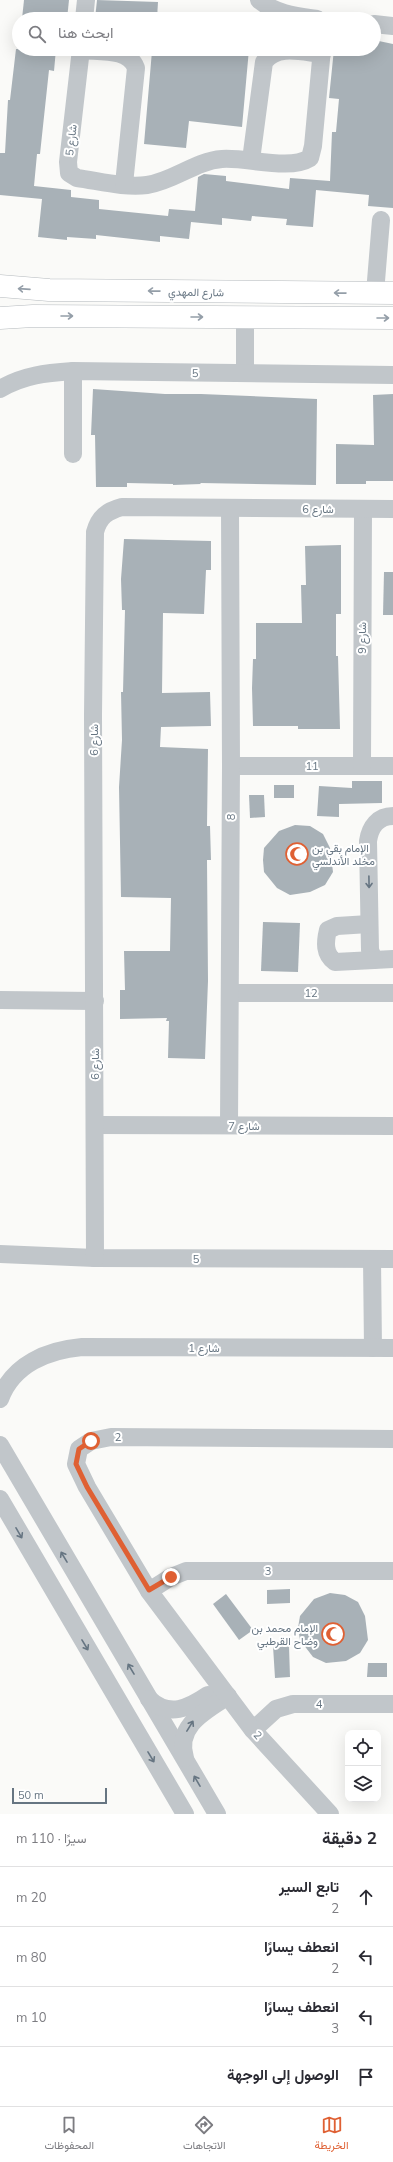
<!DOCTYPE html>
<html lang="ar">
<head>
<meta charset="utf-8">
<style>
	:root { --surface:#fff; --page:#f2f2f3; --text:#2b2b33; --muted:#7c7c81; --line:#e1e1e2; --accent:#df6033 }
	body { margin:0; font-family:Mulish,Vazirmatn,sans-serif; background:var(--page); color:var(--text); direction:rtl }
	.controls { position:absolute; right:12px; bottom:12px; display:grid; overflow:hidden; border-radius:8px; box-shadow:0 4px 16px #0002 }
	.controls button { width:36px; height:36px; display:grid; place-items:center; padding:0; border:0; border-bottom:1px solid var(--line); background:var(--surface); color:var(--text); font:20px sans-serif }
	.scale { position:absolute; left:12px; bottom:10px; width:95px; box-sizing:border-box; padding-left:4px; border:2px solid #667582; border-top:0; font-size:11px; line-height:14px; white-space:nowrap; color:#667582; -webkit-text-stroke:3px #fff; paint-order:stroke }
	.stop { position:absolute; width:12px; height:12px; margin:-9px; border:3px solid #df6033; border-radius:50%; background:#fff }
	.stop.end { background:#df6033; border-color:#fff; box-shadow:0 1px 4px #0008 }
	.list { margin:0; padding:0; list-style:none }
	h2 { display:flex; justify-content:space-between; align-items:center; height:52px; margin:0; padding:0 16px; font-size:17px }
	h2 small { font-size:13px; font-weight:400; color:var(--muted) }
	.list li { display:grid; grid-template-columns:26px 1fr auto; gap:12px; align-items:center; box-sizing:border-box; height:60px; padding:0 16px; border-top:1px solid var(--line) }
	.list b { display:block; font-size:15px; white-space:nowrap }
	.list p { margin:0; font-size:13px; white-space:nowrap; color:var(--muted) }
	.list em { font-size:13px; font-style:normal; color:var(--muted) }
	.icon { flex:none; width:22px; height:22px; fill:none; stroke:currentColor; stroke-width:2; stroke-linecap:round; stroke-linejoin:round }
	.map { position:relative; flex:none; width:393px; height:1814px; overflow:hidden; direction:ltr }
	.search { position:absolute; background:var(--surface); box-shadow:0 4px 16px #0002; left:12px; right:12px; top:12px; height:44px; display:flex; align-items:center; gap:10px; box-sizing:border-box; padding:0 14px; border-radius:22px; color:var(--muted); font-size:15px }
	.sheet { height:292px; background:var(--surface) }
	nav { display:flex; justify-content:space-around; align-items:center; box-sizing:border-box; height:56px; border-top:1px solid var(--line); background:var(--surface); font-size:11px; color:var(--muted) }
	nav a { display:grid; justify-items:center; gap:2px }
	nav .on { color:var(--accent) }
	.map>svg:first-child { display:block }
</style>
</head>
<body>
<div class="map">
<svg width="393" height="1814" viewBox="0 0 393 1814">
	<rect width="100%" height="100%" fill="#fafaf8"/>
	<g fill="#a8b1b7">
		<polygon points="24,0 69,0 67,19 22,19"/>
		<polygon points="97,0 158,2 157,19 95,19"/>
		<polygon points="374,40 393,44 393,208 368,206 369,195 316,190 313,227 286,225 287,219 252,216 251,221 222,218 222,225 191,222 189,239 160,236 160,242 96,235 96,239 67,237 67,240 38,237 42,199 0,195 0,153 5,153 8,100 10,100 16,49 56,49 54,71 49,70 40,154 37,154 34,186 71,190 71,197 99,200 99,209 168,216 169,209 195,211 198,177 204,174 226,176 226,181 289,189 290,178 330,181 332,132 336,132 339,99 329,98 334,49 374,49"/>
		<polygon points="200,49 249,49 242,127 189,121 186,148 144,144 152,51 199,56"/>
		<polygon points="93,389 165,394 201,394 317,399 316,485 200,483 201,484 173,485 173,484 127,483 127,487 96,487 95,435 91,435"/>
		<polygon points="393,394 393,481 366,481 366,484 336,484 336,444 374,445 373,395"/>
		<polygon points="124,539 211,541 211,570 206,570 204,614 163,613 162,693 210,692 211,726 161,727 160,747 208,749 207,826 210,826 211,860 207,860 208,981 205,1059 168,1058 169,1021 166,1021 167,1018 120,1019 120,990 125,990 124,951 170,951 171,898 121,897 119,787 122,740 121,692 123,692 125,610 122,610 121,579"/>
		<polygon points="341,545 341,614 336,614 336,656 338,656 340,729 298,729 298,726 253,726 252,688 253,659 256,659 256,623 302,623 301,585 306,585 305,546"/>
		<polygon points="384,572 393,572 393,615 383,615"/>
		<polygon points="352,781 382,781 382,803 339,804 339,817 317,816 319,786 352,788"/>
		<rect x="274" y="785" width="20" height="13"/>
		<polygon points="249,795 264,795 265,817 250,818"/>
		<polygon points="295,825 310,826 323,834 330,848 333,872 325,885 310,892 290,895 277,888 264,872 263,860 264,848 279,831"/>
		<polygon points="263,922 300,923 298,972 261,971"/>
		<polygon points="290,1589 290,1603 267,1604 267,1590"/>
		<polygon points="330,1593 345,1595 358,1602 365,1616 368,1640 360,1653 346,1661 326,1663 313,1657 300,1640 298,1628 300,1616 314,1599"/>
		<polygon points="226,1594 253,1630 239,1640 213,1604"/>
		<polygon points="273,1646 289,1646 290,1677 275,1678"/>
		<polygon points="368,1663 387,1663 387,1677 367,1677"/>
	</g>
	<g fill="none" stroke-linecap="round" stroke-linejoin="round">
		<g stroke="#b5babe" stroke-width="23">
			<g id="major">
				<polyline points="0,286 49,290 393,293"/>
				<polyline points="0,318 33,316 393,318"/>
			</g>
		</g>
		<g stroke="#c1c6ca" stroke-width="18">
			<path d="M259 0C276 14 296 16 317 19"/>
			<polyline points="84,19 86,0"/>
			<polyline points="374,24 393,26"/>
			<path d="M81 49 68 162 69 173 77 178C99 181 125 188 147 185 174 181 195 161 222 159 247 157 289 171 310 158L313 146 322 49"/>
			<path d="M81 50C100 52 129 48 136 68L124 184"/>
			<path d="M251 160 264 62C277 44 302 52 322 54"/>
			<polyline points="375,293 381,220"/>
			<polyline points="245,317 245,373"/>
			<polyline points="73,371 73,454"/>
			<path d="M0 389C24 375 46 373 73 371L393 375"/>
			<polyline points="231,766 393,766"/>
			<polyline points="362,766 363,509"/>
			<path d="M393 816C378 816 370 827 368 841L370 950 374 960 393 959"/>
			<path d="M369 924 337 926 328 930C325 942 324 954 335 962L374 960"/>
			<polyline points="230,993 393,993"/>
			<polyline points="0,1000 95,1001"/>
			<polyline points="96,1125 393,1126"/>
			<polyline points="229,1125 231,766 230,508"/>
			<polyline points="0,1254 95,1258 393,1259"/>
			<path d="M95 1258 93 715 95 532C99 517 107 511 122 507L393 509"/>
			<polyline points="372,1259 373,1348"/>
			<path d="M0 1399C13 1364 48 1350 82 1347L393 1348"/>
			<polyline points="0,1445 217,1814"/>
			<polyline points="0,1499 185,1814"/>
			<polyline points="149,1591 171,1577 186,1571 393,1571"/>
			<path d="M149 1699C169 1718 189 1708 208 1695"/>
			<polyline points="253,1730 276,1709 293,1704 393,1704"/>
			<path d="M185 1758C175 1726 205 1711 228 1696"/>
			<polyline points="330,1814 253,1730 149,1591 87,1487 76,1464 79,1449 91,1441 111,1437 393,1439"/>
		</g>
		<use href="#major" stroke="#fff" stroke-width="22"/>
	</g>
	<defs><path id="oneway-shaft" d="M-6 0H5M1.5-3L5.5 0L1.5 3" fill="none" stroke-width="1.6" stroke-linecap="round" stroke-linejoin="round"/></defs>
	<g stroke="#949ea8">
		<use href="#oneway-shaft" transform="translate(24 289) rotate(-176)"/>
		<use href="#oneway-shaft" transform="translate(154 291) rotate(-179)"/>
		<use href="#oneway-shaft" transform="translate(340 293) rotate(-179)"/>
		<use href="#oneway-shaft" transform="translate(67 316)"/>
		<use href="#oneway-shaft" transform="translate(197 317)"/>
		<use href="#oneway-shaft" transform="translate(383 318)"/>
	</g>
	<g stroke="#667582">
		<use href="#oneway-shaft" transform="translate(369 882) rotate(89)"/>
		<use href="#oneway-shaft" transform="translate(19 1533) rotate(60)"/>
		<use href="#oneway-shaft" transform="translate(64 1557) rotate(-121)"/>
		<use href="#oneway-shaft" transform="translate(85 1645) rotate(59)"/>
		<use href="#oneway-shaft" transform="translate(131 1669) rotate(-121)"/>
		<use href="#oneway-shaft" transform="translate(190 1726) rotate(-58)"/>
		<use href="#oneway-shaft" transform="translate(151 1757) rotate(59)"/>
		<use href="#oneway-shaft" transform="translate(197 1781) rotate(-120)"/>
	</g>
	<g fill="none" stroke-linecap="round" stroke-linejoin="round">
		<polyline stroke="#df6033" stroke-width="5" points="91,1441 79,1449 76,1464 87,1487 149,1590 171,1577"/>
	</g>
	<defs>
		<g id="mosque-ring" transform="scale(1.15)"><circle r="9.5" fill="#fff" stroke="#df6033" stroke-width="1.5"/><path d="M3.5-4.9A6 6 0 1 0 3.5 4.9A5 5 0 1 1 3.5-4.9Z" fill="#df6033"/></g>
	</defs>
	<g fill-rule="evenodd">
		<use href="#mosque-ring" x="297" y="854"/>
		<use href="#mosque-ring" x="333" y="1634"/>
	</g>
	<g text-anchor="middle" stroke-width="4" stroke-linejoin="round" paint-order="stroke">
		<g font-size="11" fill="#667582" stroke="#fff">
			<text transform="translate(71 140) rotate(-83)" y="4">شارع 5</text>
			<text transform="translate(196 292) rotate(1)" y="4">شارع المهدي</text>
			<text transform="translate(195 373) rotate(1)" y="4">5</text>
			<text x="318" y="513">شارع 6</text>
			<text transform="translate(362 638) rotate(-90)" y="4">شارع 9</text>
			<text transform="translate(94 740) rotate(-90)" y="4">شارع 6</text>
			<text x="312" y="770">11</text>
			<text transform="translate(231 817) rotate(-90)" y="4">8</text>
			<text x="311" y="997">12</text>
			<text transform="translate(95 1064) rotate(-90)" y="4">شارع 6</text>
			<text x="244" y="1130">شارع 7</text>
			<text x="196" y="1263">5</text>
			<text x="204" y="1352">شارع 1</text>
			<text transform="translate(118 1437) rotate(-1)" y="4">2</text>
			<text x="268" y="1575">3</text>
			<text x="319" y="1708">4</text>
			<text transform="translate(258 1735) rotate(48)" y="4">2</text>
		</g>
		<g font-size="11" fill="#667582" stroke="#fff" text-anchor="start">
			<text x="312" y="852">الإمام بقي بن<tspan x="312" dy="13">مخلد الأندلسي</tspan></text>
			<text x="318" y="1632" text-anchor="end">الإمام محمد بن<tspan x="318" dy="13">وضاح القرطبي</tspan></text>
		</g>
	</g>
</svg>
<div class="controls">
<button><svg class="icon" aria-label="locate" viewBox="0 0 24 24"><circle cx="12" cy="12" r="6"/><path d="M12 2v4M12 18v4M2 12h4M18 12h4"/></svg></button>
<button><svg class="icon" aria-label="layers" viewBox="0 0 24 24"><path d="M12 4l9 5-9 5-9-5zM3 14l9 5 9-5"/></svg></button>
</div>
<div class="scale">50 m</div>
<div class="stop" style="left:91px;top:1441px"></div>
<div class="stop end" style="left:171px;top:1577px"></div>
<div class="search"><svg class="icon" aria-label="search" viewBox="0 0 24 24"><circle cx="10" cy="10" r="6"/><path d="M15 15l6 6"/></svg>ابحث هنا</div>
</div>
<section class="sheet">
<h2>2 دقيقة<small>سيرًا · 110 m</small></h2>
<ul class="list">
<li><svg class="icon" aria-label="ahead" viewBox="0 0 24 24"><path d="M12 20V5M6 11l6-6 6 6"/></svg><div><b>تابع السير</b><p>2</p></div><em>20 m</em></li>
<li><svg class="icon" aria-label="left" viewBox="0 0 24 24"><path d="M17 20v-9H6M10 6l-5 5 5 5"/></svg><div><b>انعطف يسارًا</b><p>2</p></div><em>80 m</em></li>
<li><svg class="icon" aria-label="left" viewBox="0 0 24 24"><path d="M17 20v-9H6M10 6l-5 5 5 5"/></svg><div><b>انعطف يسارًا</b><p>3</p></div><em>10 m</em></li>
<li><svg class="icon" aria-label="arrive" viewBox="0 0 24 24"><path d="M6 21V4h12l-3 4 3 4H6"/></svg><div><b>الوصول إلى الوجهة</b></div></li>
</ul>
</section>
<nav>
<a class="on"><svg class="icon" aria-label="map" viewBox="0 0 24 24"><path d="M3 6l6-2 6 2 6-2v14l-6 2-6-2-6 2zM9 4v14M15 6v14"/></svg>الخريطة</a>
<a><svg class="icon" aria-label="directions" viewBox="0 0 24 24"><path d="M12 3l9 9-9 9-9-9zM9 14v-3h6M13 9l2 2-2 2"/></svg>الاتجاهات</a>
<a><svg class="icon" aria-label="saved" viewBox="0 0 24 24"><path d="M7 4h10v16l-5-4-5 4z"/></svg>المحفوظات</a>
</nav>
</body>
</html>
